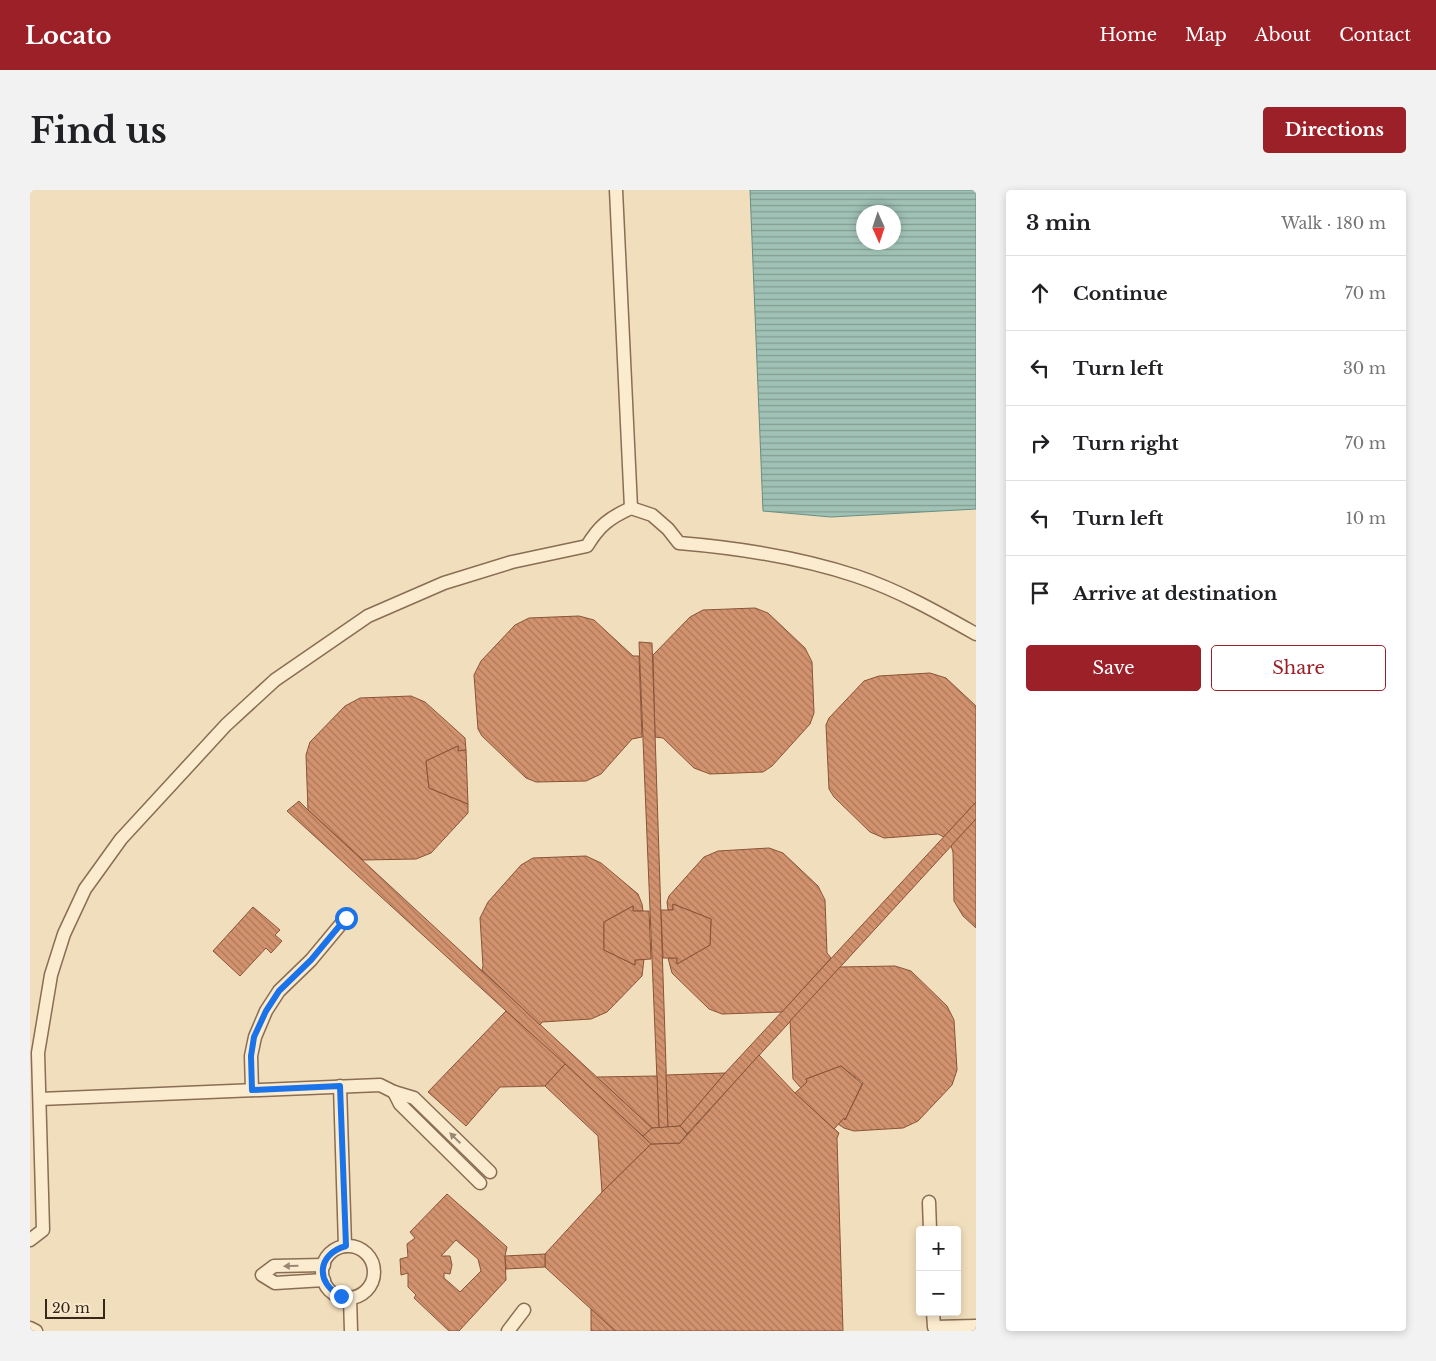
<!DOCTYPE html>
<html lang="en">
<head>
<meta charset="utf-8">
<style>
	:root { --surface:#fff; --page:#f2f2f2; --text:#202124; --muted:#757577; --line:#e0e0e0; --accent:#9c2028 }
	body { margin:0; font-family:"Libre Baskerville",serif; background:var(--page); color:var(--text) }
	.controls { position:absolute; right:15px; bottom:15px; display:grid; overflow:hidden; border-radius:5px; box-shadow:0 2px 8px #0003 }
	.controls button { width:45px; height:45px; display:grid; place-items:center; padding:0; border:0; border-bottom:1px solid var(--line); background:var(--surface); color:var(--text); font:25px sans-serif }
	.compass { position:absolute; left:826px; top:15px; width:45px; height:45px; border-radius:50%; background:var(--surface); box-shadow:0 2px 8px #0003; rotate:177deg }
	.scale { position:absolute; left:15px; bottom:12px; width:60px; box-sizing:border-box; padding-left:5px; border:2px solid #37261a; border-top:0; font-size:14px; line-height:18px; white-space:nowrap; color:#37261a; -webkit-text-stroke:4px #f8e8cc; paint-order:stroke }
	.stop { position:absolute; width:15px; height:15px; margin:-11px; border:4px solid #1a73e8; border-radius:50%; background:#fff }
	.stop.end { background:#1a73e8; border-color:#fff; box-shadow:0 1px 5px #0008 }
	.list { margin:0; padding:0; list-style:none }
	h2 { display:flex; justify-content:space-between; align-items:center; height:65px; margin:0; padding:0 20px; font-size:21px }
	h2 small { font-size:16px; font-weight:400; color:var(--muted) }
	.list li { display:grid; grid-template-columns:32px 1fr auto; gap:15px; align-items:center; box-sizing:border-box; height:75px; padding:0 20px; border-top:1px solid var(--line) }
	.list b { display:block; font-size:19px; white-space:nowrap }
	.list em { font-size:16px; font-style:normal; color:var(--muted) }
	.actions { display:flex; gap:10px; padding:15px 20px }
	.actions a { flex:1; padding:11px 0; border:1px solid var(--accent); border-radius:5px; text-align:center; font-size:18px; color:var(--accent) }
	.actions .main { background:var(--accent); color:#fff }
	.icon { flex:none; width:28px; height:28px; fill:none; stroke:currentColor; stroke-width:2; stroke-linecap:round; stroke-linejoin:round }
	.map { position:relative; flex:none; width:946px; height:1141px; overflow:hidden; border-radius:5px }
	header { display:flex; align-items:center; gap:30px; box-sizing:border-box; height:70px; padding:0 25px; background:var(--accent); color:#fff }
	header strong { font-size:24px }
	nav { display:flex; gap:28px; margin-inline-start:auto; font-size:18px }
	.intro { display:flex; align-items:center; justify-content:space-between; box-sizing:border-box; height:120px; padding:0 30px }
	h1 { margin:0; font-size:35px }
	.button { padding:12px 22px; border-radius:5px; background:var(--accent); color:#fff; font-size:18px; font-weight:700 }
	main { display:flex; gap:30px; padding:0 30px }
	aside { flex:1; background:var(--surface); border-radius:5px; box-shadow:0 2px 8px #0003 }
	.map>svg:first-child { display:block }
</style>
</head>
<body>
<header>
<strong>Locato</strong>
<nav><a>Home</a><a>Map</a><a>About</a><a>Contact</a></nav>
</header>
<div class="intro"><h1>Find us</h1><a class="button">Directions</a></div>
<main>
<div class="map">
<svg width="946" height="1141" viewBox="0 0 946 1141">
	<defs>
		<pattern id="water-rules" width="6" height="5" patternUnits="userSpaceOnUse" patternTransform="scale(1.25)"><rect width="6" height="5" fill="#a0c1b5"/><path d="M0 2.5h6" fill="none" stroke="#839d92"/></pattern>
		<pattern id="building-back-hatch" width="6" height="6" patternUnits="userSpaceOnUse" patternTransform="scale(1.25)"><rect width="6" height="6" fill="#d2926e"/><path d="M-1 5l2 2M0 0l6 6M5-1l2 2" fill="none" stroke="#ab775a"/></pattern>
	</defs>
	<rect width="100%" height="100%" fill="#f1debc"/>
	<path fill="url(#water-rules)" stroke="#678f83" fill-rule="evenodd" d="M720 0H946V319L801 327 733 321ZM834 22H864V52H834Z"/>
	<g fill="url(#building-back-hatch)" stroke="#8a5438" fill-rule="evenodd">
		<polygon points="725,418 738,423 775,458 782,472 784,523 780,534 742,576 733,582 680,584 664,578 633,548 625,547 623,465 660,427 673,420"/>
		<polygon points="549,426 564,430 603,466 609,466 612,547 602,549 571,584 556,591 506,592 496,588 452,546 448,539 444,485 451,471 485,435 499,428"/>
		<polygon points="609,452 622,453 638,937 629,938"/>
		<polygon points="900,483 916,488 946,516 946,612 914,647 908,644 854,648 840,642 804,607 799,599 796,535 799,528 834,491 849,486"/>
		<polygon points="381,506 395,512 435,548 436,560 428,561 428,556 396,571 399,598 438,614 438,623 401,663 386,669 333,670 278,620 276,565 280,552 315,516 330,508"/>
		<polygon points="428,556 428,561 436,560 438,614 399,598 396,571"/>
		<polygon points="269,611 278,620 622,938 613,946 257,621"/>
		<polygon points="946,612 946,629 657,944 650,936 695,883"/>
		<polygon points="946,629 946,738 933,726 924,711 923,662 921,656"/>
		<polygon points="739,658 753,663 788,696 795,710 797,763 801,768 752,822 692,824 679,819 642,783 638,768 647,768 647,774 680,755 681,729 643,714 643,720 638,720 637,712 639,706 674,667 688,661"/>
		<polygon points="556,666 571,673 608,704 612,714 613,721 603,721 603,716 574,732 574,760 605,775 605,770 614,769 612,786 577,822 561,829 512,832 510,835 452,780 453,776 450,728 458,712 491,675 503,668"/>
		<polygon points="643,714 681,729 680,755 647,774 647,768 633,768 631,720 643,720"/>
		<polygon points="603,716 603,721 619,721 621,769 605,770 605,775 574,760 574,732"/>
		<polygon points="223,717 250,740 245,745 252,751 241,763 236,758 210,786 183,761"/>
		<polygon points="865,776 881,781 917,816 924,830 927,880 922,895 888,931 873,938 824,941 814,938 808,934 814,928 815,930 833,893 811,876 776,889 777,892 771,898 763,889 760,831 810,777"/>
		<polygon points="476,821 535,874 515,896 470,897 436,936 398,902"/>
		<polygon points="729,865 765,903 809,943 807,948 813,1141 585,1141 515,1077 515,1064 572,1002 621,954 650,953"/>
		<polygon points="535,874 621,954 572,1002 568,946 515,896"/>
		<polygon points="811,876 832,894 815,930 814,928 804,939 765,903 777,892 776,889"/>
		<polygon points="695,883 650,936 638,937 636,885"/>
		<polygon points="627,886 629,938 622,938 567,887"/>
		<polygon points="650,936 657,944 650,953 621,954 613,946 622,938"/>
		<path d="M417 1004 477 1057 475 1066 476 1090 429 1141H419L384 1108 386 1105 378 1097V1083L371 1085 370 1069 378 1067 377 1054 385 1048 380 1042ZM426 1050 448 1069 451 1081 430 1102 414 1088V1083L420 1084 422 1075 420 1066H411Z"/>
		<polygon points="515,1064 515,1077 476,1079 475,1066"/>
		<polygon points="561,1119 585,1141 561,1141"/>
	</g>
	<g fill="none" stroke-linecap="round" stroke-linejoin="round">
		<g stroke="#896d54" stroke-width="15">
			<g id="service">
				<polyline points="586,0 601,318"/>
				<polyline points="310,896 315,1056"/>
				<polyline points="222,900 221,866 225,847 236,821 249,801 281,770 316,728"/>
				<polyline points="364,902 370,914 450,993"/>
				<polyline points="10,909 350,895 364,902 384,908 460,982"/>
				<polyline points="899,1012 900,1040"/>
				<path d="M0 1050 13 1040 8 863 21 785 34 744 55 699 91 649 196 535 245 490 338 426 414 393 482 372 557 356C569 336 579 328 601 318L622 325 638 339 649 353C709 358 769 367 826 386 868 400 907 422 946 444"/>
				<circle cx="318" cy="1082" r="26"/>
				<polyline points="294,1075 244,1076 232,1085 245,1093 294,1090"/>
				<polyline points="320,1107 321,1141"/>
				<polyline points="903,1122 904,1137 946,1136"/>
				<polyline points="0,1138 6,1141"/>
				<polyline points="478,1141 494,1120"/>
			</g>
		</g>
		<use href="#service" stroke="#fbebcf" stroke-width="12"/>
	</g>
	<defs><path id="oneway-solid" d="M-6-.8H1V-3.2L6.5 0L1 3.2V.8H-6Z" transform="scale(1.25)"/></defs>
	<g fill="#998874">
		<use href="#oneway-solid" transform="translate(425 948) rotate(-136)"/>
		<use href="#oneway-solid" transform="translate(261 1076) rotate(179)"/>
	</g>
	<g fill="none" stroke-linecap="round" stroke-linejoin="round">
		<path stroke="#1a73e8" stroke-width="6" d="M311 1106C285 1093 287 1064 316 1056L310 896 222 900 221 866 224 847 236 821 249 801 281 770 316 728"/>
	</g>
</svg>
<div class="controls">
<button>+</button>
<button>−</button>
</div>
<svg class="compass" viewBox="-18 -18 36 36"><path d="M0-13l5 13h-10z" fill="#e53935"/><path d="M0 13l5-13h-10z" fill="#757577"/></svg>
<div class="scale">20 m</div>
<div class="stop" style="left:316px;top:728px"></div>
<div class="stop end" style="left:311px;top:1106px"></div>
</div>
<aside>
<h2>3 min<small>Walk · 180 m</small></h2>
<ul class="list">
<li><svg class="icon" aria-label="ahead" viewBox="0 0 24 24"><path d="M12 20V5M6 11l6-6 6 6"/></svg><div><b>Continue</b></div><em>70 m</em></li>
<li><svg class="icon" aria-label="left" viewBox="0 0 24 24"><path d="M17 20v-9H6M10 6l-5 5 5 5"/></svg><div><b>Turn left</b></div><em>30 m</em></li>
<li><svg class="icon" aria-label="right" viewBox="0 0 24 24"><path d="M7 20v-9h11M14 6l5 5-5 5"/></svg><div><b>Turn right</b></div><em>70 m</em></li>
<li><svg class="icon" aria-label="left" viewBox="0 0 24 24"><path d="M17 20v-9H6M10 6l-5 5 5 5"/></svg><div><b>Turn left</b></div><em>10 m</em></li>
<li><svg class="icon" aria-label="arrive" viewBox="0 0 24 24"><path d="M6 21V4h12l-3 4 3 4H6"/></svg><div><b>Arrive at destination</b></div></li>
</ul>
<div class="actions"><a class="main">Save</a><a>Share</a></div>
</aside>
</main>
</body>
</html>
